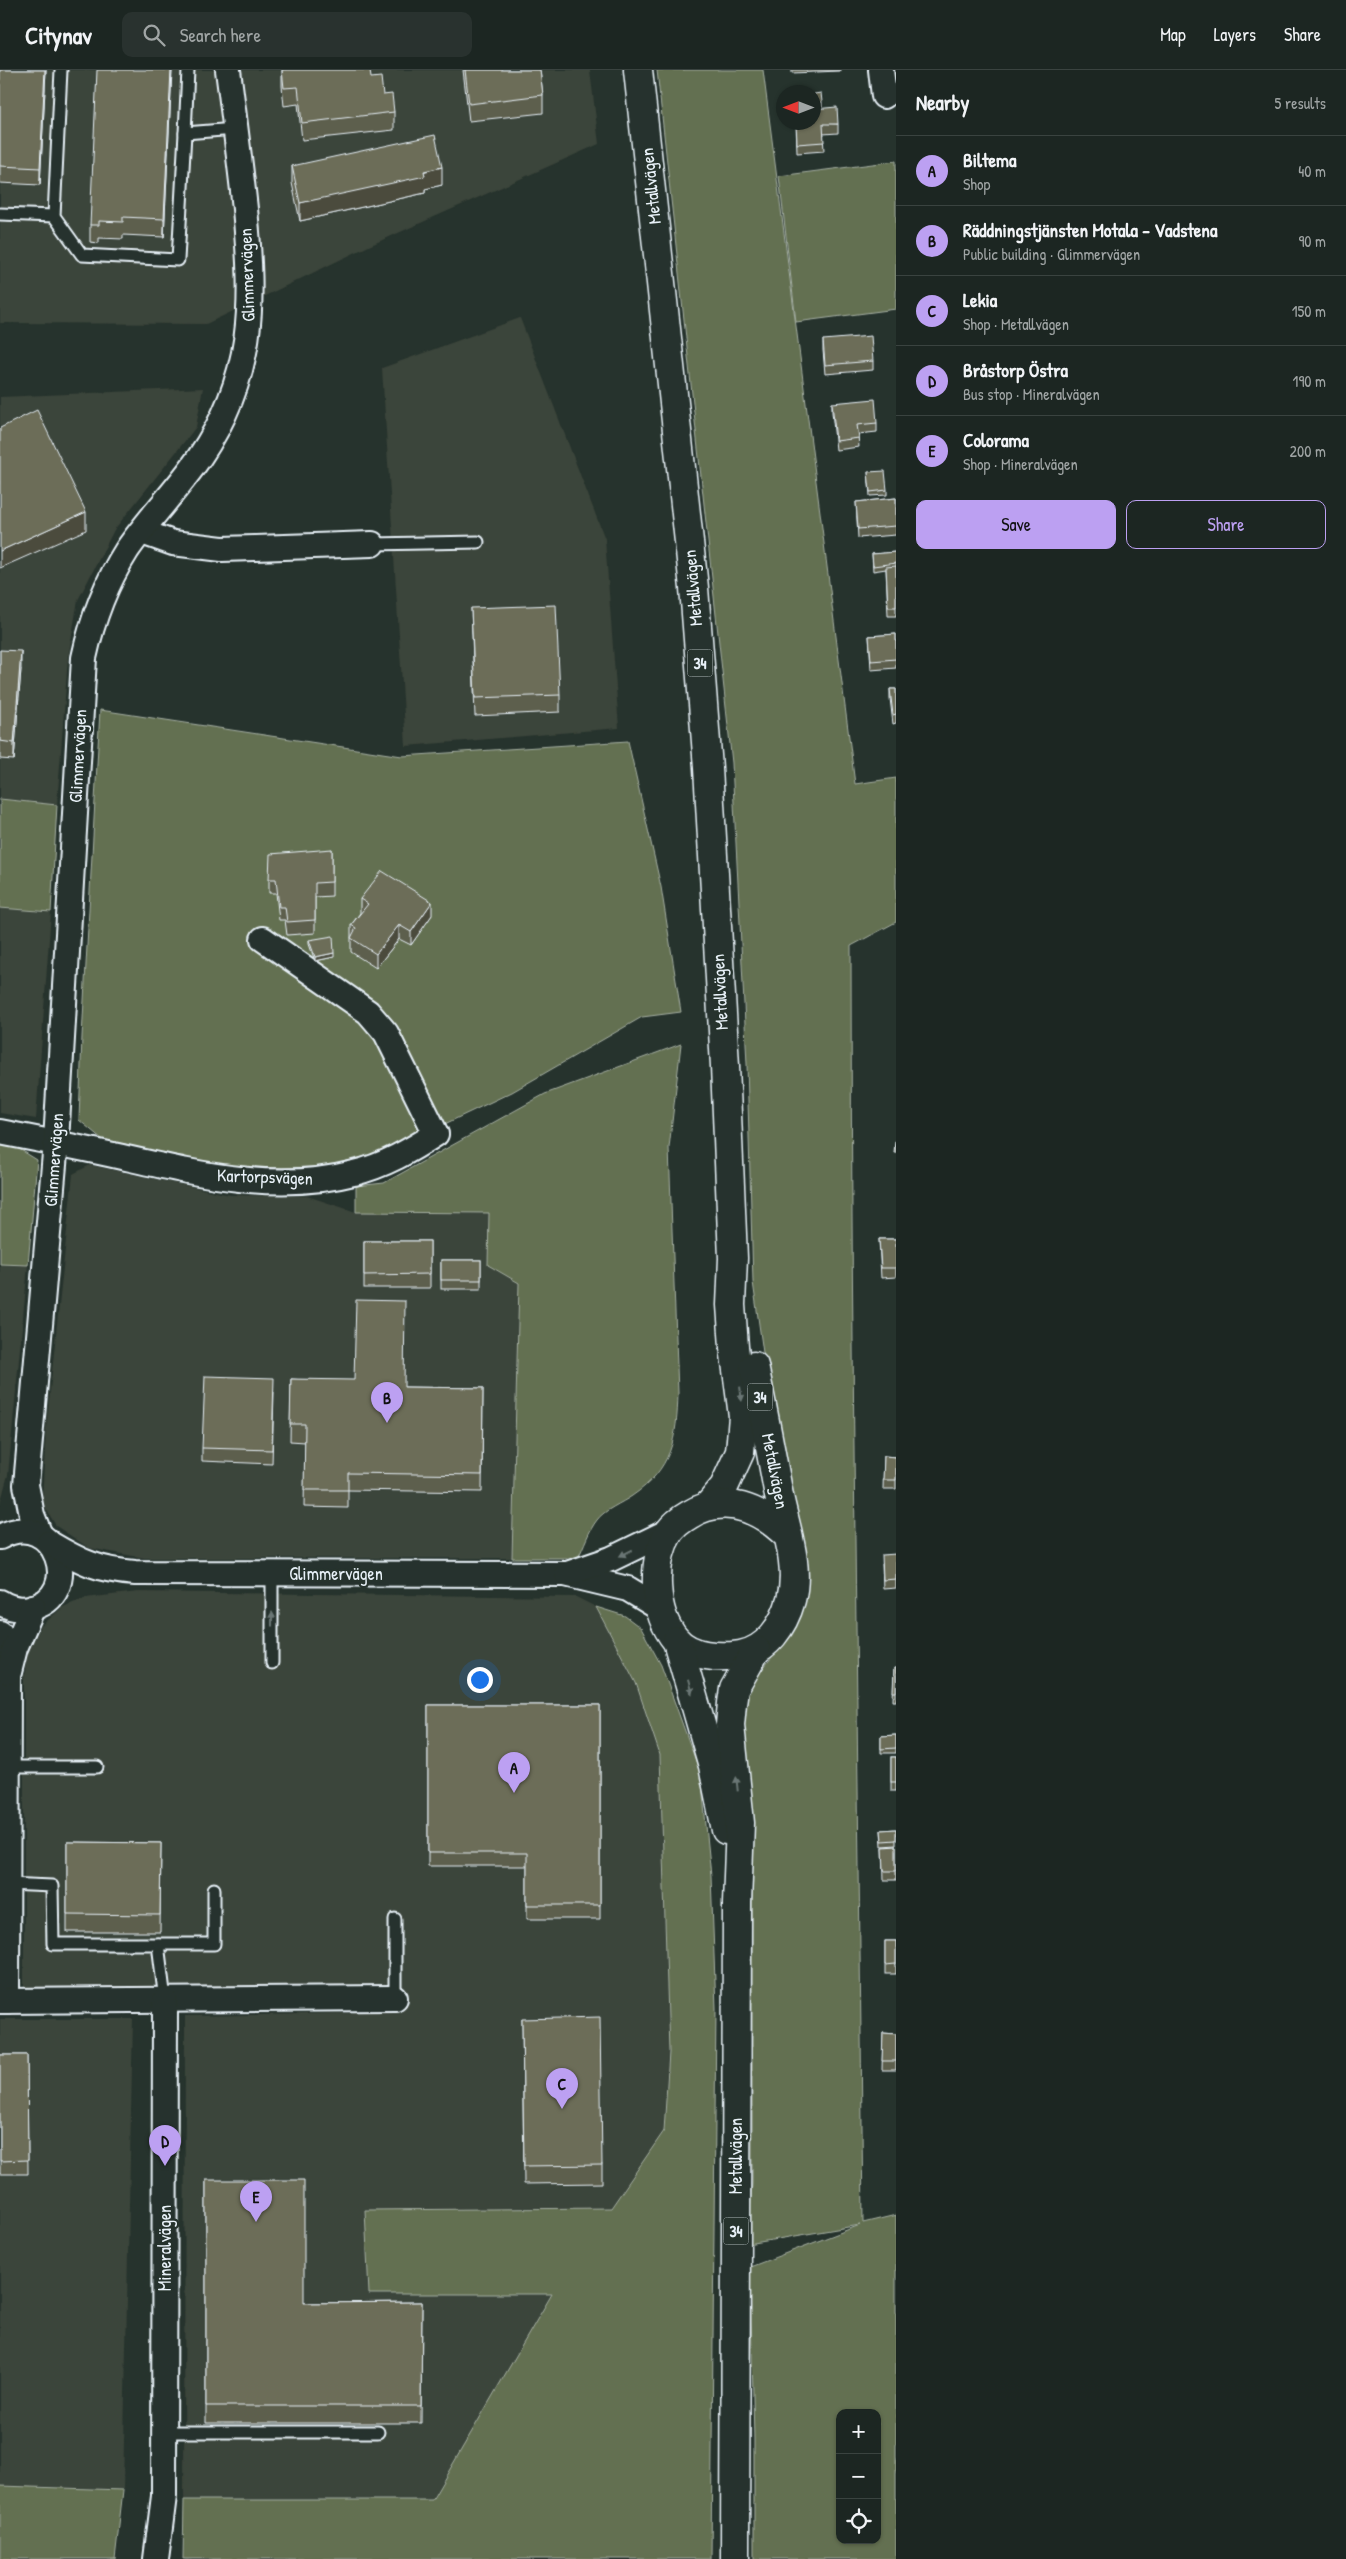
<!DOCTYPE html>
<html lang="en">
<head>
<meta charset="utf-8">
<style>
	:root { --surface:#1c2622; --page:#29322f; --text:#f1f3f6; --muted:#a0a5a5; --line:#3a4340; --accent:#bca0f2 }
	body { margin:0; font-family:"Patrick Hand",sans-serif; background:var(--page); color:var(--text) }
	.controls { position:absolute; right:15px; bottom:15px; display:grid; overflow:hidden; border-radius:10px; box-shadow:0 1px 4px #0004 }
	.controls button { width:45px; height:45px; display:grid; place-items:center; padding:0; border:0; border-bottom:1px solid var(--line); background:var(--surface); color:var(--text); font:25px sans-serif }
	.compass { position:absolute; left:776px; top:15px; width:45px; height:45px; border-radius:50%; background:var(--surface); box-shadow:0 1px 4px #0004; rotate:270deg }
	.you { position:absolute; left:479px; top:1609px; width:18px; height:18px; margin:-12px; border:4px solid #fff; border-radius:50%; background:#1a73e8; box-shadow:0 0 0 8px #1a73e833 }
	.badge { display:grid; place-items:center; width:32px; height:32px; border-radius:50%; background:var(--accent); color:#111; font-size:16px; font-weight:700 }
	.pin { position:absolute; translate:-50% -41px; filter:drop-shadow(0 1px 2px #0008) }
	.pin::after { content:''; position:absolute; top:26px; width:18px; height:15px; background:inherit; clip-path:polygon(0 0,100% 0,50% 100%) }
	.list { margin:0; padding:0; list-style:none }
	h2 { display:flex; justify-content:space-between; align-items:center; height:65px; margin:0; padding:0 20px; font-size:21px }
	h2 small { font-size:16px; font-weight:400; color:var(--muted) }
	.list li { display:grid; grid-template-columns:32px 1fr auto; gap:15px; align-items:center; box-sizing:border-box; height:70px; padding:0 20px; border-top:1px solid var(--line) }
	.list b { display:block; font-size:19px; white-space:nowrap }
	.list p { margin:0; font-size:16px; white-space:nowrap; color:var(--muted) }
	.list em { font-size:16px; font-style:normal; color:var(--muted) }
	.actions { display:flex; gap:10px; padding:15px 20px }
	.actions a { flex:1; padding:11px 0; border:1px solid var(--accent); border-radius:10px; text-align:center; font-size:18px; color:var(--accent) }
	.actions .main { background:var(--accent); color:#111 }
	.icon { flex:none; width:28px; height:28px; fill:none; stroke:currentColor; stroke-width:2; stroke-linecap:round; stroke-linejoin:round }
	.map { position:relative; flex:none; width:896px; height:2489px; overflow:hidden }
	header { display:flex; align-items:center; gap:30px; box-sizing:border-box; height:70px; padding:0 25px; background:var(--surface); border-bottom:1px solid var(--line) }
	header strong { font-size:24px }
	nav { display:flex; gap:28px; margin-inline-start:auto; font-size:18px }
	.search { width:350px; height:45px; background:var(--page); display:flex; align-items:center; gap:12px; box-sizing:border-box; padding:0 18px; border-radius:10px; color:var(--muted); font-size:19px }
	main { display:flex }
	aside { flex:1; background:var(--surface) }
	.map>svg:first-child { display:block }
</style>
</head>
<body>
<header>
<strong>Citynav</strong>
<div class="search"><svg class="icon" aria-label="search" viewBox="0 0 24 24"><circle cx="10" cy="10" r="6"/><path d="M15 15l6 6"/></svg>Search here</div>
<nav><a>Map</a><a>Layers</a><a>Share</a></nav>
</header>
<main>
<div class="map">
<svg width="896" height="2489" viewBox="0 0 896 2489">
	<rect width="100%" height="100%" fill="#26332d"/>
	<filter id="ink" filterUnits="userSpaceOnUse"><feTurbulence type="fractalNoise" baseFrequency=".02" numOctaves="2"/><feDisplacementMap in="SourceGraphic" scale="10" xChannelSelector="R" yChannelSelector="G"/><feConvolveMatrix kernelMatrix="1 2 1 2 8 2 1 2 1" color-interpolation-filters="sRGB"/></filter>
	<g filter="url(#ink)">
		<g fill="#3b443a">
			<polygon points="0,0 590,0 599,74 371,175 206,254 0,253"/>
			<polygon points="520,248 605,469 619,658 406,676 382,298"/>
			<polygon points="203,318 196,357 114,460 78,530 68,588 57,735 0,729 0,327"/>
			<polygon points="0,838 51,842 36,1049 0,1043"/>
			<polygon points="90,1095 230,1125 307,1126 356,1142 489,1143 488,1195 519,1213 512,1488 144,1488 89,1478 56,1456 42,1432 46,1358 73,1104"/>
			<polygon points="0,1194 28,1195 8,1405 0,1434"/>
			<polygon points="138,1522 576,1527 596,1537 636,1613 660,1685 669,1982 664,2061 611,2138 365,2140 369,2224 553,2223 432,2431 184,2430 185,1946 353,1943 354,1918 24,1917 24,1609 27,1584 41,1556 63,1537 85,1528"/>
			<polygon points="0,1949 133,1949 123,2420 0,2416"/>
		</g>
		<g fill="#636f51" stroke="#a6b0a4" fill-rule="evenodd">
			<path d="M657 0H763L855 714 896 708V852L851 876C851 1302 859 1727 863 2153L896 2145V2489H754V2369L750 2197 860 2155 748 2174 752 2113V1798L740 1645 749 1616 791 1563 773 1353 753 1212 747 994 732 693ZM840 2343H877V2470H840Z"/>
			<polygon points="896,91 896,239 796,252 779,106"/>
			<polygon points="100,640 402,686 628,671 661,817 681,942 642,947 512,1022 430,1061 343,1097 227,1098 102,1069 79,1050 82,967"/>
			<polygon points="0,729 57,735 51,842 0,838"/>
			<path d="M681 974 669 1078 678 1323C677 1368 672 1399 632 1426 622 1433 604 1440 597 1450 589 1460 584 1476 578 1488H512L519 1213 488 1195 489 1143 356 1142V1116L384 1113 545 1024Z"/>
			<polygon points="0,1067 37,1090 28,1195 0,1194"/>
			<polygon points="596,1537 625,1546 641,1558 661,1595 701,1705 711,1806 716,1938 711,2489 183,2489 184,2430 432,2430 552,2224 369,2224 365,2140 611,2138 664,2061 669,1982 660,1685 636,1613"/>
			<polygon points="0,2416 123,2420 115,2489 0,2489"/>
		</g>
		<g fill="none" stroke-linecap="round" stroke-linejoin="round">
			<g stroke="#e8f1f8" stroke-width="15">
				<g id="lane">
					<polyline points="61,0 54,146 82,185 178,190 185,63 235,59"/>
					<polyline points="185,63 188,0"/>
					<polyline points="0,144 54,146"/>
					<polyline points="372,474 478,472"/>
					<polyline points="272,1504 272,1593"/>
					<polyline points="8,1697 97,1697"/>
					<polyline points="7,1814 52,1816 53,1874 158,1874 165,1930"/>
					<polyline points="158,1874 214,1874 214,1819"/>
					<polyline points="395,1928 395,1849"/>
					<polyline points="165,2362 378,2362"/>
				</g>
			</g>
			<g stroke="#e8f1f8" stroke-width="28">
				<g id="street">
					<polyline points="881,0 884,26"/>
					<polyline points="142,462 173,473 222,479 372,474"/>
					<path d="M0 1062C41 1070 82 1078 122 1087 198 1104 277 1123 354 1103 384 1096 411 1080 436 1064L386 963 368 942 263 869"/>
					<path d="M40 1465 32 1445 26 1415 56 1072 84 588C92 551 106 513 127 480 149 448 177 420 199 388 255 307 254 233 245 139 240 92 234 46 228 0"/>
					<path d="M0 1467C56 1436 86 1527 30 1538 19 1540 9 1538 0 1532"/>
					<path d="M49 1473C81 1492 98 1500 135 1503L565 1504 628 1519 661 1539"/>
					<polyline points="567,1504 611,1489 669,1461"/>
					<polyline points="0,1563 8,1606 7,1931"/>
					<polyline points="9,1602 15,1578 33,1537"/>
					<polyline points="0,1931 395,1928"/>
					<polyline points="156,2489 164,2426 165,1930"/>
				</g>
			</g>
			<g stroke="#e8f1f8" stroke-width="31">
				<g id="primary">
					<polyline points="638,0 694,518 708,698 725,996 733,1188 731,1235 734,1277 743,1346 740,1382 724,1417 709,1435"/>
					<path d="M754 1296C763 1339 771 1383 779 1426 786 1460 800 1496 791 1530 784 1555 767 1581 740 1585 719 1588 691 1587 676 1570 653 1543 651 1491 669 1462 674 1455 682 1449 689 1445 725 1423 760 1439 787 1465"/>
					<polyline points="677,1571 713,1696 726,1760"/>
					<polyline points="735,2489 737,1833 740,1753 730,1655 732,1633 734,1619 756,1580"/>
				</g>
			</g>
			<use href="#lane" stroke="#26332d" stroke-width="11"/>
			<use href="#street" stroke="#26332d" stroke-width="24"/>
			<use href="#primary" stroke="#26332d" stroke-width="28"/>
		</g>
		<g fill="#5d5e4d" stroke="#e8f1f8">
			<polygon points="0,0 46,0 40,115 0,113"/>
			<polygon points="172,0 164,167 123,165 123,169 99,168 99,173 90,172 90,155"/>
			<polygon points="282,0 371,8 394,42 394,60 302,70 298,34 284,36 282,16"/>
			<polygon points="463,0 540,0 543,25 543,43 469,51"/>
			<polygon points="792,0 840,0 840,1 792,3"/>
			<polygon points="814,24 822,32 822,37 814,38"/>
			<polygon points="796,52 838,54 838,63 823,64 824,81 797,83"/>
			<polygon points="292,96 442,115 425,119 425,123 300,151 292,113"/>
			<polygon points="823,270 873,291 873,300 825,304 823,280"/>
			<polygon points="832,333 877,353 877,362 858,364 859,377 836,380 832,342"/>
			<polygon points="868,402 887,420 887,425 870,426"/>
			<polygon points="896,428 896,465 858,468 856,432"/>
			<polygon points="896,482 896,546 888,546 886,499 873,501 872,484"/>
			<polygon points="471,538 560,625 560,642 475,646"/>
			<polygon points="896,564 896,598 871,600 869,566"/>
			<polygon points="0,580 21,599 14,690 0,689"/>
			<polygon points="890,619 896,619 896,653 893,654 890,628"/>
			<polygon points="332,779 332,826 315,827 315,863 287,865 285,850 279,850 276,823 269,823 269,809"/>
			<polygon points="360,829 432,845 411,875 399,869 376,898 351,882 351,855 360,843"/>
			<polygon points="309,870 334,887 315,891 309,874"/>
			<polygon points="879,1169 896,1169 896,1207 881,1208"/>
			<rect x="364" y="1171" width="66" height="47"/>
			<rect x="441" y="1190" width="40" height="29"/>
			<polygon points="291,1309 404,1317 483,1318 482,1422 348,1420 348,1438 304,1437 305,1372 290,1371"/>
			<polygon points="274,1322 272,1394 202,1391 202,1378"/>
			<polygon points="884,1386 896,1387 896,1419 883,1419"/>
			<polygon points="896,1484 896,1518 883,1519 882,1494"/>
			<polygon points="894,1598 896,1598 896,1631 893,1631"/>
			<polygon points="428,1635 600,1635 600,1849 527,1849 527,1796 428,1796"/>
			<polygon points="896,1665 896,1683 881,1683 881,1666"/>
			<rect x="891" y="1687" width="5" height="34"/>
			<polygon points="896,1759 896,1775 882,1776 881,1760"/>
			<polygon points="67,1772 161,1773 160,1862 67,1862"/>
			<polygon points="896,1776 896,1810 884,1810 883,1777"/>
			<rect x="885" y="1871" width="11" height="33"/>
			<polygon points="522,1949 602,2095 602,2113 524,2114"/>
			<polygon points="883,1963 896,1964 896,2000 882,2000"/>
			<polygon points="0,1985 27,1985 28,2104 0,2104"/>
			<polygon points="206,2110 304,2233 422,2232 421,2353 206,2353"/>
		</g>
		<g fill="#4c4c3e" stroke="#e8f1f8">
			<polygon points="45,0 46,0 40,115 40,98"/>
			<polygon points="171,0 172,0 164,167 164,149"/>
			<polygon points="442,97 442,115 425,119 425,123 300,151 300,133"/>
			<polygon points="86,442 86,460 0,498 0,481"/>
			<polygon points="21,581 21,599 14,690 14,673"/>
			<polygon points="432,832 432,845 411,875 411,862"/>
			<polygon points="399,855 399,869 376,898 376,884"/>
			<polygon points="334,883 334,887 315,891 315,887"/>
		</g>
		<g fill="#6c6d59" stroke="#e8f1f8">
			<polygon points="0,0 45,0 40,98 0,96"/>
			<polygon points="97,0 171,0 164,149 123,147 123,152 99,151 99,155 90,155"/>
			<polygon points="282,0 370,0 371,8 381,7 383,25 392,24 394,42 302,53 298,17 284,18"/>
			<polygon points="465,0 540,0 543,25 469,34"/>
			<polygon points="821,23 822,32 814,33 814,24"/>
			<polygon points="837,37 838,54 823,54 824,72 797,74 796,52 814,52 814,39"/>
			<polygon points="435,65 442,97 424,101 425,106 300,133 292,96"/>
			<polygon points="871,266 873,291 825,295 823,270"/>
			<polygon points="875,329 877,353 857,355 859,368 836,371 832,333"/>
			<polygon points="37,340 86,442 0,481 0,358"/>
			<polygon points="885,401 887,420 870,422 868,402"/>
			<polygon points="896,428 896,456 858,459 856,432"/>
			<polygon points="896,482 896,493 873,496 872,484"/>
			<polygon points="896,496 896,537 888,537 886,497"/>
			<polygon points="556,535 560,625 475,628 471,538"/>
			<polygon points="896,564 896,589 871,591 869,566"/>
			<polygon points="0,580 21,581 14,673 0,671"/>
			<polygon points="890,619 896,619 896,644 893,645"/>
			<polygon points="332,779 332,812 315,813 315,850 287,852 285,837 279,837 276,809 269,809 270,784"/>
			<polygon points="382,801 432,832 411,862 399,855 376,884 351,868 356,858 351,855 368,834 360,829"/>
			<polygon points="333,866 334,883 315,887 309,870"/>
			<polygon points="895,1071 896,1071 896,1083 894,1083"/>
			<polygon points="879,1169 896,1169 896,1198 881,1198"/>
			<polygon points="364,1171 430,1171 430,1204 364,1205"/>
			<rect x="441" y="1190" width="40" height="20"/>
			<polygon points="356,1230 405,1231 404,1317 483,1318 482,1405 348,1403 348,1420 304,1420 305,1354 290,1354 291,1309 354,1310"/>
			<polygon points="205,1306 274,1308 272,1380 202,1378"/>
			<polygon points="884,1386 896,1387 896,1410 883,1410"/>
			<polygon points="896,1484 896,1509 883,1510 882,1485"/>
			<polygon points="894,1598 896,1598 896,1622 893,1622"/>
			<polygon points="428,1635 600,1635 600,1835 527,1835 527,1783 428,1783"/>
			<polygon points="896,1665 896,1678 881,1679 881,1666"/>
			<rect x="891" y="1687" width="5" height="25"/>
			<polygon points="896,1759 896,1770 882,1771 881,1760"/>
			<polygon points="67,1772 161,1773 160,1845 67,1844"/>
			<polygon points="896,1776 896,1801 884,1801 883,1777"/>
			<polygon points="885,1871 896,1871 896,1894 885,1895"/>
			<polygon points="600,1947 602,2095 524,2096 522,1949"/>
			<polygon points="883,1963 896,1964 896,1991 882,1991"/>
			<polygon points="0,1985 27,1985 28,2090 0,2091"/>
			<polygon points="206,2110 304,2110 304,2233 422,2232 421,2336 206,2336"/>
		</g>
		<defs><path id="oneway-solid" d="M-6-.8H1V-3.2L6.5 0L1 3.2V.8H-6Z" transform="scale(1.25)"/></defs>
		<g fill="#6a7674">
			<use href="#oneway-solid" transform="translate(741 1324) rotate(83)"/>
			<use href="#oneway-solid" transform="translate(626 1483) rotate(154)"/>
			<use href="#oneway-solid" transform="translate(272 1549) rotate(-90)"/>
			<use href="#oneway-solid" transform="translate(690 1617) rotate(74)"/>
			<use href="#oneway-solid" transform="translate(737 1714) rotate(-96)"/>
		</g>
	</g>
	<g text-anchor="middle" stroke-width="4.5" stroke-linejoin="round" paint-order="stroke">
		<g fill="#26332d" stroke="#aeb8bb" stroke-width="1">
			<rect x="687.5" y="579.5" width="25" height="27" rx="4"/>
			<rect x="747.5" y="1313.5" width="25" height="27" rx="4"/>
			<rect x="723.5" y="2147.5" width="25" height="27" rx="4"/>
		</g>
		<g font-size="16" font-weight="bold" fill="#e8f1f8">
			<text x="700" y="599">34</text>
			<text x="760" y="1333">34</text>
			<text x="736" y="2167">34</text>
		</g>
		<g font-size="18" fill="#e8f1f8" stroke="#26332d">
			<text transform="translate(651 116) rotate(-96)" y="6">Metallvägen</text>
			<text transform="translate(247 205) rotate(-92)" y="6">Glimmervägen</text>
			<text transform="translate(693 518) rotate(-95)" y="6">Metallvägen</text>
			<text transform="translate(78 686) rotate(-87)" y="6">Glimmervägen</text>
			<text transform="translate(720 922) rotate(-93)" y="6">Metallvägen</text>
			<text transform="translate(54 1090) rotate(-86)" y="6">Glimmervägen</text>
			<text transform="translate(265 1107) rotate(2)" y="6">Kartorpsvägen</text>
			<text transform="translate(775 1401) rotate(79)" y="6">Metallvägen</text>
			<text x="336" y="1510">Glimmervägen</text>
			<text transform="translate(736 2086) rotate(-90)" y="6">Metallvägen</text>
			<text transform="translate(165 2178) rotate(-90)" y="6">Mineralvägen</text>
		</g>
	</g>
</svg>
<div class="controls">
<button>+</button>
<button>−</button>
<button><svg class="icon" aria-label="locate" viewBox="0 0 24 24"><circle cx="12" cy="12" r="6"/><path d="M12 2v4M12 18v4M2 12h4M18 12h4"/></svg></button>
</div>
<svg class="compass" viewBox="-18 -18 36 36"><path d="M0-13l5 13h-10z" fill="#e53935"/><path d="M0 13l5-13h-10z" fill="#a0a5a5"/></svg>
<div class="you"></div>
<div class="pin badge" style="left:514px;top:1723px">A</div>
<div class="pin badge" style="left:387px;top:1353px">B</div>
<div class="pin badge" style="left:562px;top:2039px">C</div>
<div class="pin badge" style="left:165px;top:2096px">D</div>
<div class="pin badge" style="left:256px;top:2152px">E</div>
</div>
<aside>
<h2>Nearby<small>5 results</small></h2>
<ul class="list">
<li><span class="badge">A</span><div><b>Biltema</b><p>Shop</p></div><em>40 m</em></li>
<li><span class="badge">B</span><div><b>Räddningstjänsten Motala - Vadstena</b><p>Public building · Glimmervägen</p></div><em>90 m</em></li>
<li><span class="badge">C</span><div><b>Lekia</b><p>Shop · Metallvägen</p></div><em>150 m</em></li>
<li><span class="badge">D</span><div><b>Bråstorp Östra</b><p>Bus stop · Mineralvägen</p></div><em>190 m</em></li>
<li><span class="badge">E</span><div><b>Colorama</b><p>Shop · Mineralvägen</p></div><em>200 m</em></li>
</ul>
<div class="actions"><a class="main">Save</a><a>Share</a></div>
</aside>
</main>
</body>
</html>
